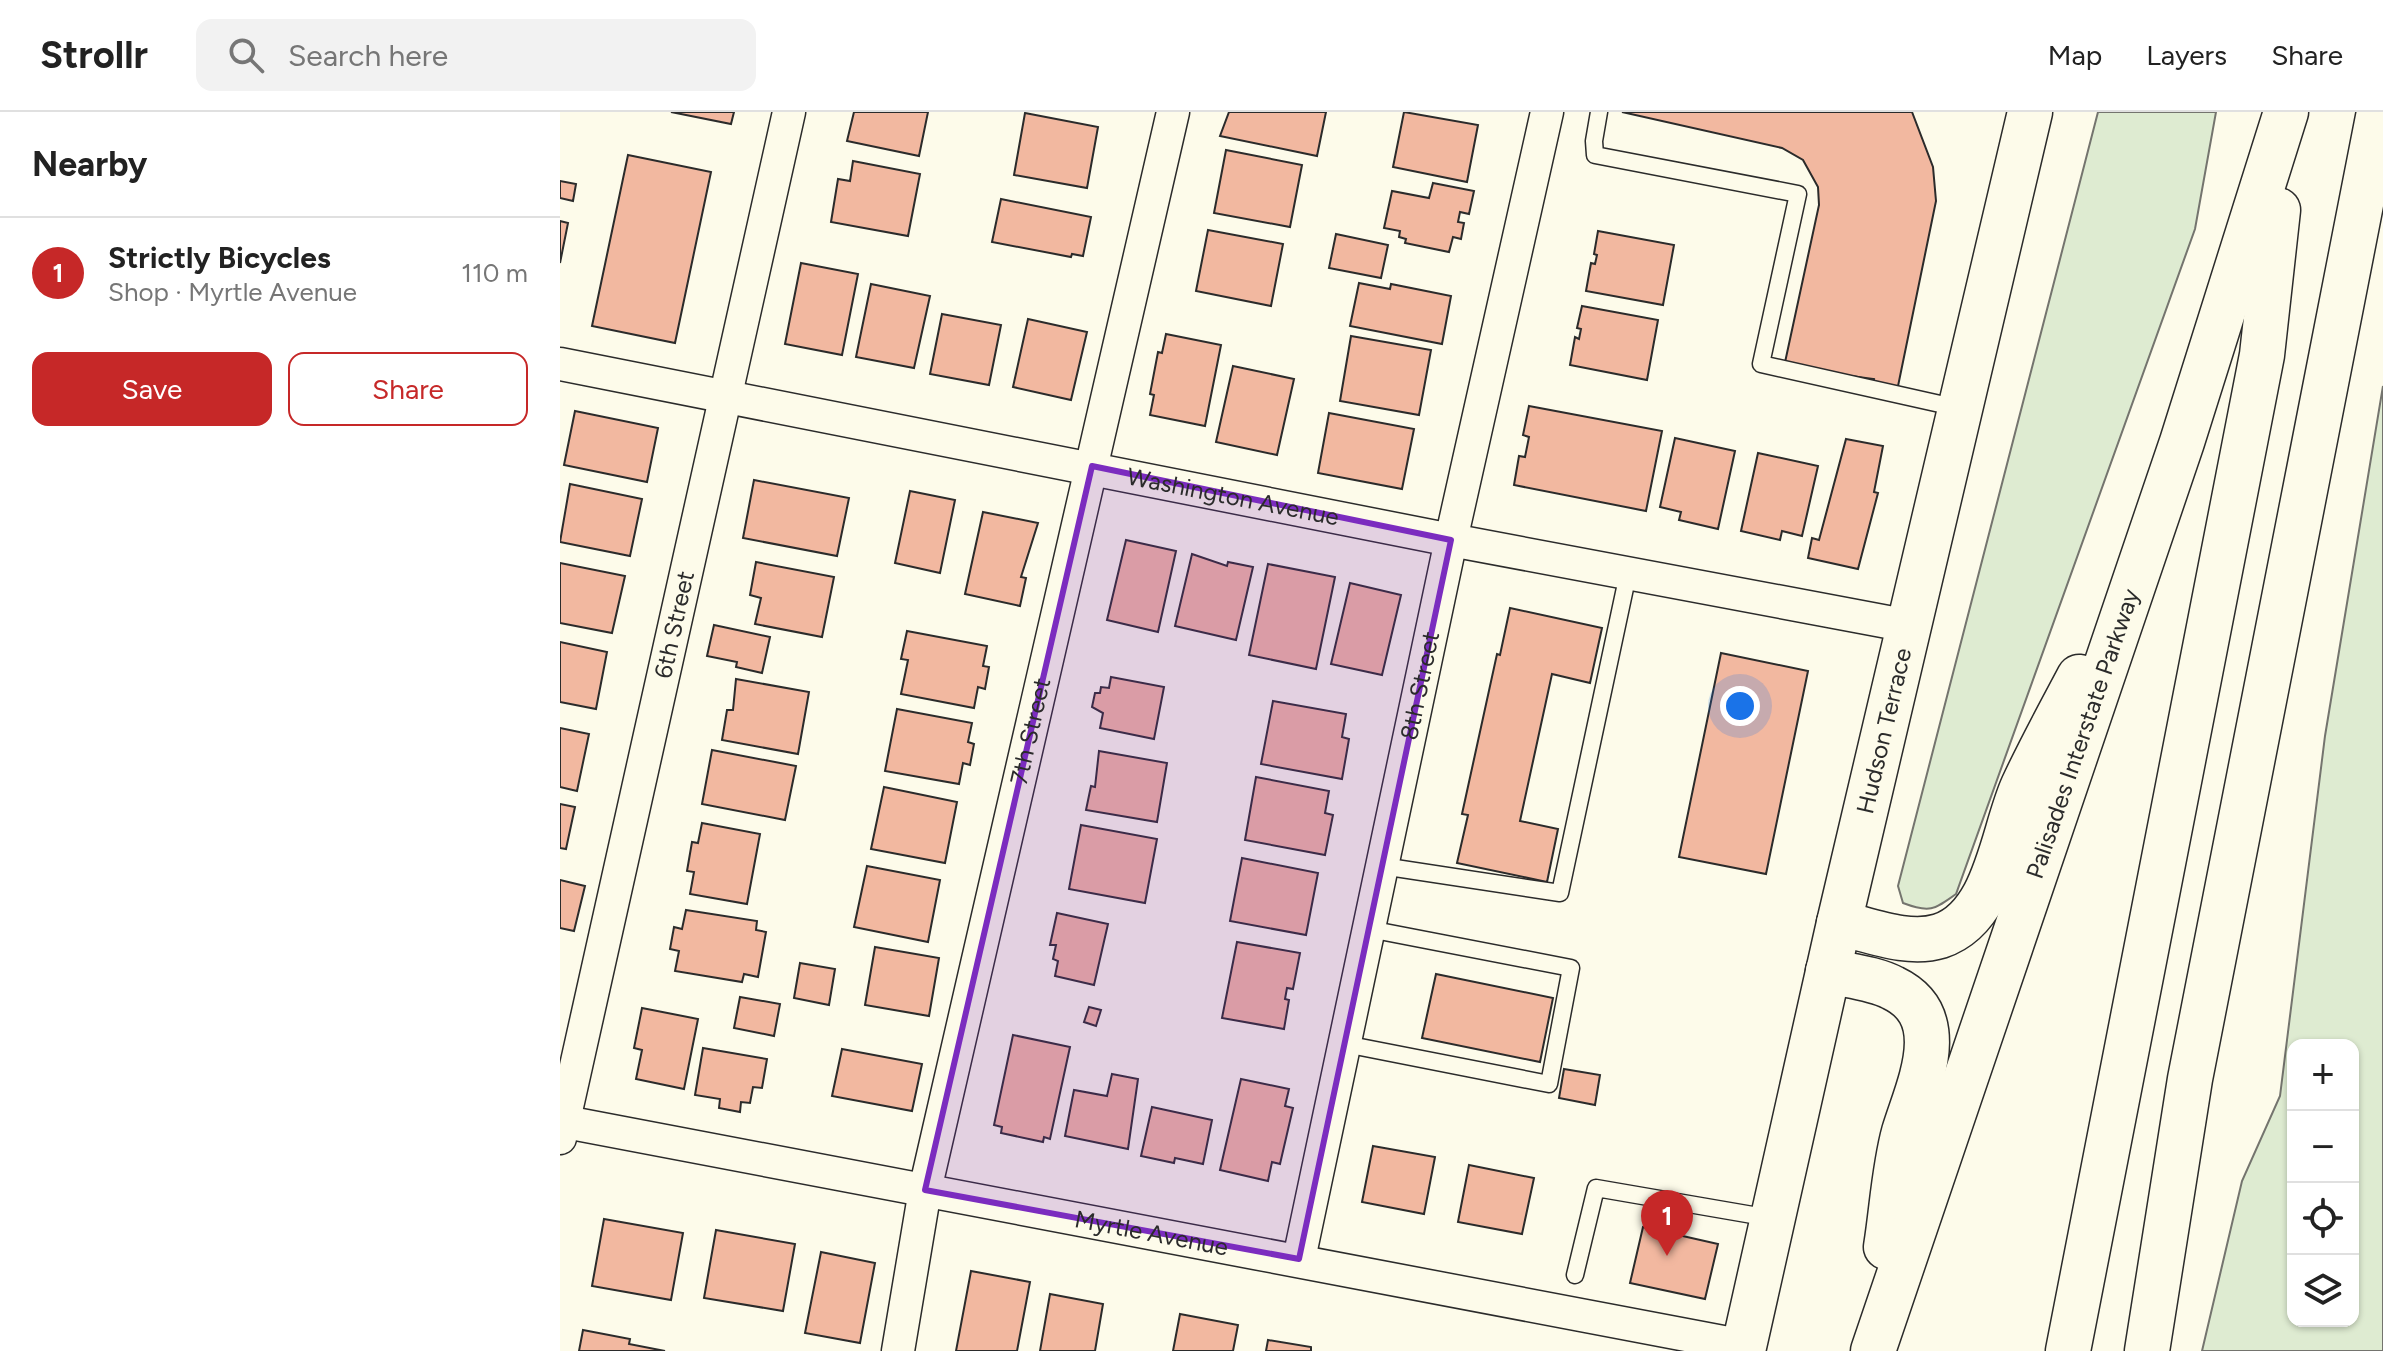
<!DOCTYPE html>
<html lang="en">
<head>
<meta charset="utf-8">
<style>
	:root { --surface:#fff; --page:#f2f2f2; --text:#222; --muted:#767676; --line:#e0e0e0; --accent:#c62828 }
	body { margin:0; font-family:Figtree,sans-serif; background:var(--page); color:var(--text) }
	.controls { position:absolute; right:24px; bottom:24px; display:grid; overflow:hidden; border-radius:16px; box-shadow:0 2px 6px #0004 }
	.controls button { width:72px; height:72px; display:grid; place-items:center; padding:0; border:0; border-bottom:2px solid var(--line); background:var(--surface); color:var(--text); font:40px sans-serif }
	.you { position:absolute; left:1180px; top:594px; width:28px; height:28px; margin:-20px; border:6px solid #fff; border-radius:50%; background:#1a73e8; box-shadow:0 0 0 12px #1a73e833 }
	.badge { display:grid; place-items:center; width:52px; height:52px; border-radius:50%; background:var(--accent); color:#fff; font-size:26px; font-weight:700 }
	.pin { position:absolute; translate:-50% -66px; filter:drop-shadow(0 2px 4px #0008) }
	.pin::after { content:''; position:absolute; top:42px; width:28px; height:24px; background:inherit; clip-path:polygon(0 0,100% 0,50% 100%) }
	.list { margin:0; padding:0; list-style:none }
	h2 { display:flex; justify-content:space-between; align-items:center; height:104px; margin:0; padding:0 32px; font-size:34px }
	h2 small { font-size:26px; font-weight:400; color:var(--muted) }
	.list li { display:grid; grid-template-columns:52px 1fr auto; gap:24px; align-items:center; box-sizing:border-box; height:112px; padding:0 32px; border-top:2px solid var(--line) }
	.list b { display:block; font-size:30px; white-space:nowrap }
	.list p { margin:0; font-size:26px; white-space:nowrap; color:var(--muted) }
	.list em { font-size:26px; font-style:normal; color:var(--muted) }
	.actions { display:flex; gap:16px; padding:24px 32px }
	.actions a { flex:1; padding:18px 0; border:2px solid var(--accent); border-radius:16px; text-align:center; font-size:28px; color:var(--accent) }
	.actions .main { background:var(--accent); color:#fff }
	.icon { flex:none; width:44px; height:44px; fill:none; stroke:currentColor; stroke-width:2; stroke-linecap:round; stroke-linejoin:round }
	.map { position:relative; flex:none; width:1823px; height:1239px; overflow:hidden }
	header { display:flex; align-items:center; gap:48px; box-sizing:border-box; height:112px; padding:0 40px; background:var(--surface); border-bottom:2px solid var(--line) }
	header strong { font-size:38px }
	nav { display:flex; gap:44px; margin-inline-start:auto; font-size:28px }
	.search { width:560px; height:72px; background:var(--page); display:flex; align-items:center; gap:20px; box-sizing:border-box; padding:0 28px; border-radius:16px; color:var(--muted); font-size:30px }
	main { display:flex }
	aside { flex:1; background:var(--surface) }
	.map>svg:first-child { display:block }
</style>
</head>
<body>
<header>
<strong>Strollr</strong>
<div class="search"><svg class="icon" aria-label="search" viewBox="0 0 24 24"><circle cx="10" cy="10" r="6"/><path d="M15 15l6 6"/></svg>Search here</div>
<nav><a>Map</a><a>Layers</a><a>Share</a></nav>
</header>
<main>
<aside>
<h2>Nearby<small></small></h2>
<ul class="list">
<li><span class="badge">1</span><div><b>Strictly Bicycles</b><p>Shop · Myrtle Avenue</p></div><em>110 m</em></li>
</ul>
<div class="actions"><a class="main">Save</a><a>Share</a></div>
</aside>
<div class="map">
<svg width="1823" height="1239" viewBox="0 0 1823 1239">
	<rect width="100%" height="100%" fill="#fdfbea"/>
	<g fill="#deebd1" stroke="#74746e" stroke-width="2" fill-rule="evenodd">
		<path d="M1538 0H1656L1635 117 1396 782C1374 798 1369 801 1343 791L1338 774Z"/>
		<path d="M1823 274V1239H1642L1682 1069 1720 984 1765 624ZM1733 933H1793V1209H1733Z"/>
	</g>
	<g fill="#f2b8a0" stroke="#2b2b2b" stroke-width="2">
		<polygon points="111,0 174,0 171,12"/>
		<polygon points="294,0 368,0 359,44 287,29"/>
		<polygon points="669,0 766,0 757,44 660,24"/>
		<polygon points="844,0 918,13 907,70 833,55"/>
		<polygon points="1062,0 1352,0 1373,55 1376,89 1337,279 1313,273 1314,267 1224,255 1259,93 1258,75 1243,48 1222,36"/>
		<polygon points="465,1 538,15 527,76 454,63"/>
		<polygon points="666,38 742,53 730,115 654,101"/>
		<polygon points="68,43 151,60 115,231 32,214"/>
		<polygon points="293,49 360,62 348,124 271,110 278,67 290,69"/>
		<polygon points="0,69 16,72 13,89 0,86"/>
		<polygon points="873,71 914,79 909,102 900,100 898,110 904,111 901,127 893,125 889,140 845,131 846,127 839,125 840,119 824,116 832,79 869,86"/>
		<polygon points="441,87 531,105 523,144 512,142 511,145 432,130"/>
		<polygon points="0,109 8,111 0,151"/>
		<polygon points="648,118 723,132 711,194 636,179"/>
		<polygon points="1038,119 1114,133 1103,193 1026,179 1031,151 1035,152 1037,143 1034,142"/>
		<polygon points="776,122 828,133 821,166 769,156"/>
		<polygon points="241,151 298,162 282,243 225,232"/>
		<polygon points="799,171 830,177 831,172 891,184 882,232 790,214"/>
		<polygon points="311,172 370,184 354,256 296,245"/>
		<polygon points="1022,194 1098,208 1087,268 1010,253 1015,225 1019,227 1021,217 1017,216"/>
		<polygon points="382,202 441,213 429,273 370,262"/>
		<polygon points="468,207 527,220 511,288 453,275"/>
		<polygon points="606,222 661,233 645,314 590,303 594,283 590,282 598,240 602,241"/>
		<polygon points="791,224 871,238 859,303 780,289"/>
		<polygon points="673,254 734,267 717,343 656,330"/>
		<polygon points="969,294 1102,319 1086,399 954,373 959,344 965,345 969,325 963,323"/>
		<polygon points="15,299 98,316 87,370 4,353"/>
		<polygon points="769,301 854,317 842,377 758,361"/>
		<polygon points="1115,326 1175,339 1158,417 1119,408 1121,400 1100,395"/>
		<polygon points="1286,327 1323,334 1314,380 1318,381 1298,457 1248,446 1252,426 1259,428"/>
		<polygon points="1198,341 1258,354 1242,424 1222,419 1220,428 1181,419"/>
		<polygon points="194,368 289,386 277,444 183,426"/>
		<polygon points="10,372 82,387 70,444 0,430"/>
		<polygon points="350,379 395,388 380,461 335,451"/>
		<polygon points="423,400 478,411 461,465 466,466 460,494 405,482"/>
		<polygon points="566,428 616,439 598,520 547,508"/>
		<polygon points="632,442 667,454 668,450 693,455 676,528 615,514"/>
		<polygon points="196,450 274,465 262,525 195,512 201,486 190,483"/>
		<polygon points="0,451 65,464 52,521 0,511"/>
		<polygon points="708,452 775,465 756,557 689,543"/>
		<polygon points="790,471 841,483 822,563 771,552"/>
		<polygon points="950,496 1042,516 1030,571 992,562 960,709 998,717 987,770 897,751 908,703 902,702 937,542 940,543"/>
		<polygon points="154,513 210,525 202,561 176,555 177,550 147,544"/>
		<polygon points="347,519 427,534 423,554 429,555 425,577 418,575 414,596 341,582 348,548 341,547"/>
		<polygon points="0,530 47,540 36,597 0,590"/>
		<polygon points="1161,541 1248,559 1206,762 1119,745"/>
		<polygon points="551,565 604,575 594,627 540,616 543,601 532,595 535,581 540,581 541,575 549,576"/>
		<polygon points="176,567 249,580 238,642 162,628 167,598 173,598"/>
		<polygon points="713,589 786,602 782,625 789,627 782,667 701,652"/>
		<polygon points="337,597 412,611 408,630 414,632 410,653 403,651 399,672 325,659"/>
		<polygon points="0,616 29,622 17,679 0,675"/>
		<polygon points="152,638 236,654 225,708 142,692"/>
		<polygon points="539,639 607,651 597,710 526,698 531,674 535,675"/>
		<polygon points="696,665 769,679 765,701 773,703 765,743 685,728"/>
		<polygon points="324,675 397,690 385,751 311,737"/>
		<polygon points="0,692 15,695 6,737 0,736"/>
		<polygon points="142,711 200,722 187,792 130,782 134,760 127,759 132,730 138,731"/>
		<polygon points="521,713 597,727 585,791 509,777"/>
		<polygon points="682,746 758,761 746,823 670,809"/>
		<polygon points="307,754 380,768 368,830 294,815"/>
		<polygon points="0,768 25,774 14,819 0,816"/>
		<polygon points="126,798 197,809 196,818 206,820 198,865 184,862 182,870 115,859 119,839 110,837 114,815 122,817"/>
		<polygon points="497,801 548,812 534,873 495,864 498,849 493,847 496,833 490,833"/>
		<polygon points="677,830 740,841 733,877 727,876 725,887 729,888 724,917 662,906"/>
		<polygon points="315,835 379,846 369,904 305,893"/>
		<polygon points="240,851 275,857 269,893 234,886"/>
		<polygon points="876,862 993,886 980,950 862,926"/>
		<polygon points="180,885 220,892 214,924 174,916"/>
		<polygon points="529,895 541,898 536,914 524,910"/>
		<polygon points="82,896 138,907 124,977 76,967 82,938 74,936"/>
		<polygon points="453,923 510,935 490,1027 484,1025 483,1030 441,1021 442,1015 434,1013"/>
		<polygon points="143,936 207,947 202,976 193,975 190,991 181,990 180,1000 159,996 160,987 135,983"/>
		<polygon points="282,937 362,952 352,999 272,984"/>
		<polygon points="1004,957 1040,963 1035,993 999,986"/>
		<polygon points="552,962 578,967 568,1037 505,1024 514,978 547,984"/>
		<polygon points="681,967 729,977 725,994 733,996 720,1052 712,1050 708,1069 660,1058"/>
		<polygon points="592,995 652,1008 643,1052 615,1046 614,1051 581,1044"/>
		<polygon points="813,1034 875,1045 864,1102 802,1090"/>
		<polygon points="909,1053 974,1066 962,1122 898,1110"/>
		<polygon points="44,1107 123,1121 111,1188 32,1174"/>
		<polygon points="1083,1115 1158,1132 1145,1187 1070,1171"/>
		<polygon points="156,1118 235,1132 223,1199 144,1186"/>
		<polygon points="261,1140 315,1151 300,1231 245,1221"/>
		<polygon points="411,1159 470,1170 457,1239 396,1239"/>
		<polygon points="490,1182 543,1192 535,1239 480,1239"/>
		<polygon points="620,1202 678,1213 673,1239 613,1239"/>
		<polygon points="23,1218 70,1227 69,1232 105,1239 19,1239"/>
		<polygon points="708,1228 751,1235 751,1239 706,1239"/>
	</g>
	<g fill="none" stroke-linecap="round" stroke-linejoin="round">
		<g stroke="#2b2b2b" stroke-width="19">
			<g id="lane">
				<polyline points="1039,0 1034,29 1035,43 1238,82 1201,252 1398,296"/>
				<polyline points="822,754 1000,781 1068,462"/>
				<polyline points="785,932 989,972 1011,856 809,817"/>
				<polyline points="1015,1163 1036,1076 1210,1106"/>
			</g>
		</g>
		<g stroke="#2b2b2b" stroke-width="35">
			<g id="street">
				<path id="s1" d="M0 252 891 428 1349 514"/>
				<path id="s2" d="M0 1009 1184 1234"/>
				<path id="s3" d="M0 1026 229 0"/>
				<path id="s4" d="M739 1147 891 428 987 0"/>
				<path id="s5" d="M338 1239 365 1078 613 0"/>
			</g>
		</g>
		<g stroke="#2b2b2b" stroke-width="47">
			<g id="primary">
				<path id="s6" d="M1183 1239 1279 811 1470 0"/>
			</g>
		</g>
		<g stroke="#2b2b2b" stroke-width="47">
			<g id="highway">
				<path d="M1279 811C1310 818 1348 834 1380 824 1437 805 1442 720 1463 674 1480 637 1500 601 1519 565"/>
				<path d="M1268 859C1289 864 1314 866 1333 876 1393 905 1358 974 1344 1020 1334 1056 1332 1098 1326 1135"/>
				<path id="s7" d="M1313 1239 1622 330 1726 0"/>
				<polyline points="1508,1239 1702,243 1718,98"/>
				<polyline points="1587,1239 1630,967 1819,0"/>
			</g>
		</g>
		<use href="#lane" stroke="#fdfbea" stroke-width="16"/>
		<use href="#street" stroke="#fdfbea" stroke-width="32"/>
		<use href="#primary" stroke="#fdfbea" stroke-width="44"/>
		<use href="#highway" stroke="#fdfbea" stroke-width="44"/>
	</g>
	<path fill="#7b2cbf" fill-opacity="0.2" stroke="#7b2cbf" stroke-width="6" stroke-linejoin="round" d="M532 354 891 428 739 1147 365 1078Z"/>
	<g text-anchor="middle" stroke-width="6" stroke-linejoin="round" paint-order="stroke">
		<g font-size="24" fill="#2b2b2b" stroke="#fdfbea">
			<text dy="8" stroke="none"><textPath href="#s1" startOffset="686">Washington Avenue</textPath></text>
			<text dy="8" stroke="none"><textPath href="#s3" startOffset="526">6th Street</textPath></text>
			<text dy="8" stroke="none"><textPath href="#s4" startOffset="586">8th Street</textPath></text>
			<text dy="8" stroke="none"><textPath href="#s5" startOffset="634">7th Street</textPath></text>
			<text dy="8" stroke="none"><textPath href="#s6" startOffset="636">Hudson Terrace</textPath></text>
			<text dy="8" stroke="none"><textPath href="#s7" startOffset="652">Palisades Interstate Parkway</textPath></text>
			<text dy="8" stroke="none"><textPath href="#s2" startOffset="602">Myrtle Avenue</textPath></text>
		</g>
	</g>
</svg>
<div class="controls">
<button>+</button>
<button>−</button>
<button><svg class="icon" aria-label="locate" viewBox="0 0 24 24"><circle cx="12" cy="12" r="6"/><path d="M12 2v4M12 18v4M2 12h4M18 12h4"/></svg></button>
<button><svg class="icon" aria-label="layers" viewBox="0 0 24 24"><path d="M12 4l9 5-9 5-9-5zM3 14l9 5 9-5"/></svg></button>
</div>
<div class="you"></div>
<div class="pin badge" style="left:1107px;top:1144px">1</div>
</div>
</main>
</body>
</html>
